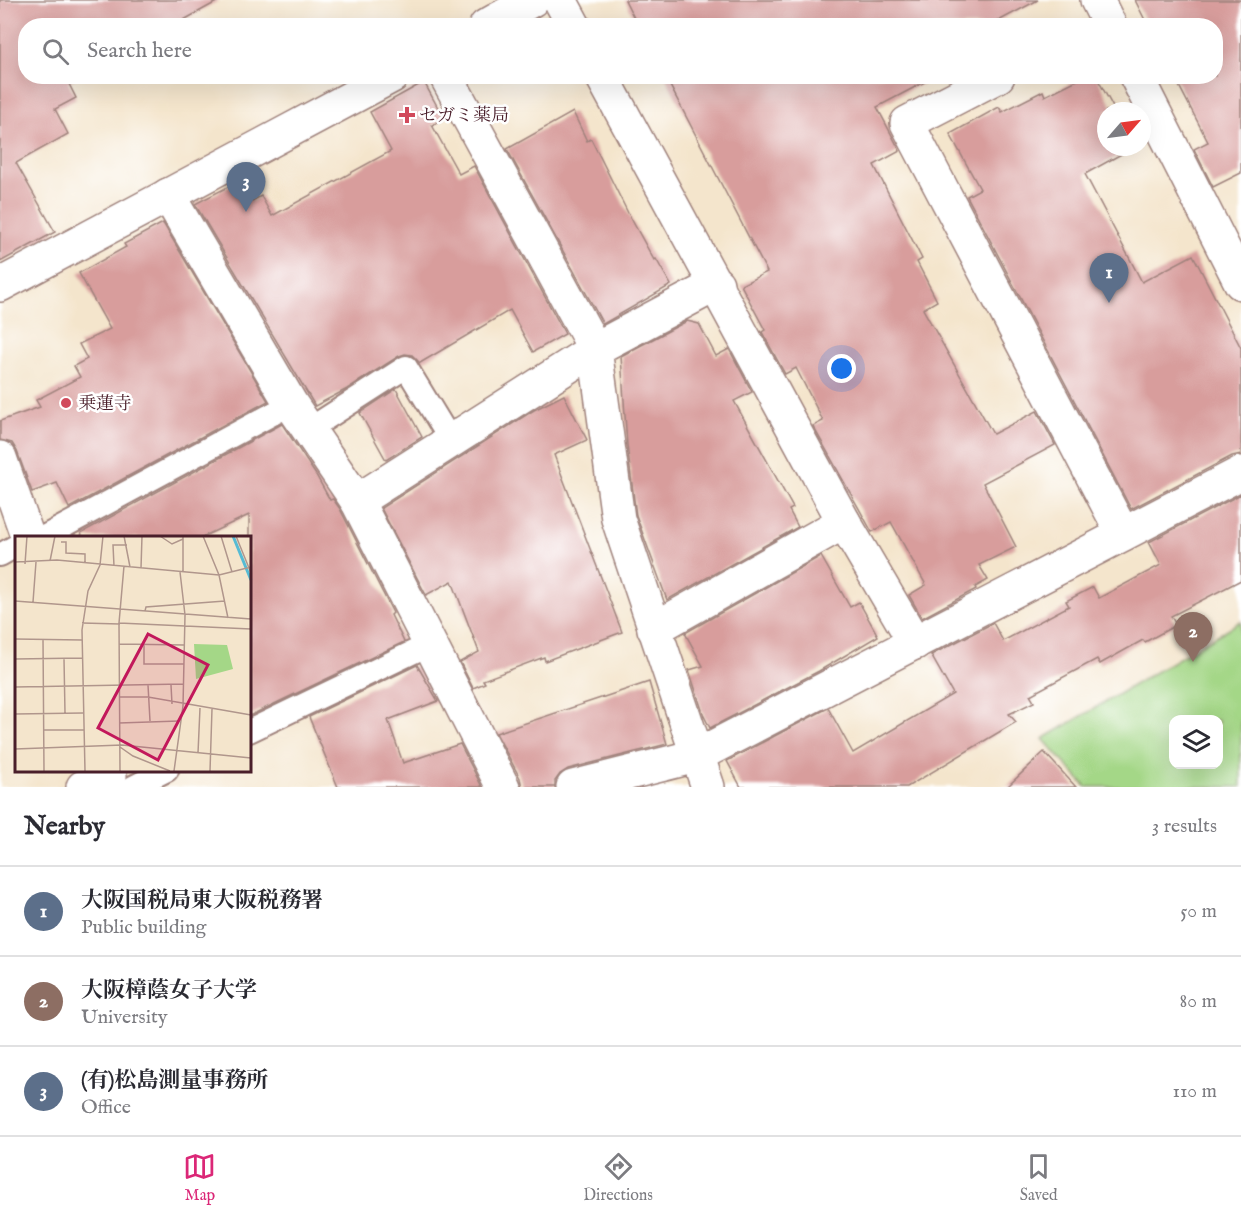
<!DOCTYPE html>
<html lang="en">
<head>
<meta charset="utf-8">
<style>
	:root { --surface:#fff; --page:#f7f7f7; --text:#2b2b33; --muted:#7c7c81; --line:#e1e1e2; --accent:#db2777 }
	body { margin:0; font-family:"IM FELL English","Noto Serif JP",serif; background:var(--page); color:var(--text) }
	.controls { position:absolute; right:18px; bottom:18px; display:grid; overflow:hidden; border-radius:12px; box-shadow:0 6px 24px #0002 }
	.controls button { width:54px; height:54px; display:grid; place-items:center; padding:0; border:0; border-bottom:2px solid var(--line); background:var(--surface); color:var(--text); font:30px sans-serif }
	.compass { position:absolute; left:1097px; top:102px; width:54px; height:54px; border-radius:50%; background:var(--surface); box-shadow:0 6px 24px #0002; rotate:62deg }
	.you { position:absolute; left:842px; top:369px; width:21px; height:21px; margin:-15px; border:4px solid #fff; border-radius:50%; background:#1a73e8; box-shadow:0 0 0 9px #1a73e833 }
	.badge { display:grid; place-items:center; width:39px; height:39px; border-radius:50%; background:var(--accent); color:#fff; font-size:20px; font-weight:700 }
	.pin { position:absolute; translate:-50% -50px; filter:drop-shadow(0 2px 3px #0008) }
	.pin::after { content:''; position:absolute; top:32px; width:21px; height:18px; background:inherit; clip-path:polygon(0 0,100% 0,50% 100%) }
	.list { margin:0; padding:0; list-style:none }
	h2 { display:flex; justify-content:space-between; align-items:center; height:78px; margin:0; padding:0 24px; font-size:26px }
	h2 small { font-size:20px; font-weight:400; color:var(--muted) }
	.list li { display:grid; grid-template-columns:39px 1fr auto; gap:18px; align-items:center; box-sizing:border-box; height:90px; padding:0 24px; border-top:2px solid var(--line) }
	.list b { display:block; font-size:22px; white-space:nowrap }
	.list p { margin:0; font-size:20px; white-space:nowrap; color:var(--muted) }
	.list em { font-size:20px; font-style:normal; color:var(--muted) }
	.icon { flex:none; width:33px; height:33px; fill:none; stroke:currentColor; stroke-width:2; stroke-linecap:round; stroke-linejoin:round }
	.map { position:relative; flex:none; width:1241px; height:787px; overflow:hidden }
	.search { position:absolute; background:var(--surface); box-shadow:0 6px 24px #0002; left:18px; right:18px; top:18px; height:66px; display:flex; align-items:center; gap:15px; box-sizing:border-box; padding:0 21px; border-radius:24px; color:var(--muted); font-size:22px }
	.sheet { height:348px; background:var(--surface) }
	nav { display:flex; justify-content:space-around; align-items:center; box-sizing:border-box; height:84px; border-top:2px solid var(--line); background:var(--surface); font-size:16px; color:var(--muted) }
	nav a { display:grid; justify-items:center; gap:3px }
	nav .on { color:var(--accent) }
	.map>svg:first-child { display:block }
</style>
</head>
<body>
<div class="map">
<svg width="1241" height="787" viewBox="0 0 1241 787">
	<rect width="100%" height="100%" fill="#fff"/>
	<filter id="ink" filterUnits="userSpaceOnUse"><feTurbulence type="fractalNoise" baseFrequency=".0167" numOctaves="2"/><feDisplacementMap in="SourceGraphic" scale="12" xChannelSelector="R" yChannelSelector="G"/><feConvolveMatrix kernelMatrix="1 2 1 2 8 2 1 2 1" color-interpolation-filters="sRGB"/></filter>
	<filter id="wash" filterUnits="userSpaceOnUse"><feTurbulence type="fractalNoise" baseFrequency=".008" numOctaves="4" result="noise"/><feDisplacementMap in="SourceGraphic" scale="24" xChannelSelector="R" yChannelSelector="G"/><feGaussianBlur stdDeviation="1.35" result="paint"/><feColorMatrix in="noise" values="0 0 0 0 0 0 0 0 0 0 0 0 0 0 0 0 0 1.4 0 .05"/><feComposite in="paint" operator="in"/></filter>
	<g filter="url(#wash)">
		<rect width="100%" height="100%" fill="#f4e5cc"/>
		<path fill="#a4d787" stroke="#777b59" stroke-width="1.5" fill-rule="evenodd" d="M1241 621V787H1086L1043 739ZM1174 720H1218V764H1174Z"/>
		<g id="blocks">
			<g fill="#d89d9c">
				<polygon points="0,0 220,0 173,26 26,26 26,76 79,76 68,82 76,98 55,109 68,134 16,163 55,232 0,262"/>
				<polygon points="625,0 1038,0 989,26 638,26"/>
				<polygon points="1135,0 1241,0 1241,173 1213,187 1194,149 1208,142 1174,76 1215,76 1215,26 1148,26"/>
				<polygon points="665,76 936,76 877,107 900,151 874,165 922,259 917,262 937,301 923,309 993,434 1037,411 1055,445 983,483 1016,547 979,565 988,580 975,587 976,589 922,618 909,595 926,585 891,522 872,532 813,426 823,421 796,368 785,374 762,332 765,330 741,285 767,272"/>
				<polygon points="1085,76 1096,76 1115,111 1106,111 1106,147 1134,147 1085,174 1142,282 1193,255 1241,348 1241,454 1232,456 1131,509 967,196 980,189 950,134 999,107 1002,112 1043,91 1045,96"/>
				<polygon points="424,82 444,119 432,125 459,174 474,166 565,334 533,352 510,310 420,363 412,355 405,354 399,356 347,389 315,406 195,204 241,180 252,201 261,196 272,216 391,151 370,112"/>
				<polygon points="573,112 587,141 591,139 628,213 654,260 656,259 671,285 603,324 507,149"/>
				<polygon points="163,223 268,401 69,508 57,483 32,492 17,451 12,443 0,440 0,421 40,407 36,400 80,377 74,366 87,359 79,344 110,329 79,273 126,247 124,244"/>
				<polygon points="687,321 699,324 716,356 729,349 752,392 734,401 793,508 789,510 798,527 667,600 636,515 627,445 621,356"/>
				<polygon points="396,389 422,437 386,460 360,413"/>
				<polygon points="564,395 587,440 554,455 622,632 545,661 544,657 483,680 485,683 473,688 460,662 479,652 452,581 426,595 381,508 534,410"/>
				<polygon points="282,424 316,475 330,500 333,499 340,509 393,613 391,615 404,642 249,716 249,515 200,538 83,538 81,533"/>
				<polygon points="1241,494 1241,580 1171,616 1176,625 1145,642 1143,640 1100,664 1097,659 1030,695 1034,702 1009,714 1016,722 907,787 741,787 727,761 828,708 853,753 953,694 931,655 993,623 1003,641 1069,606 1066,601 1093,587 1099,598 1161,565 1149,542"/>
				<polygon points="821,556 850,607 859,602 878,636 819,671 710,728 704,716 689,670 703,666 685,633"/>
				<polygon points="417,665 438,701 388,720 403,763 460,744 482,787 338,787 309,717"/>
				<polygon points="649,682 667,744 568,769 560,774 555,781 555,787 522,787 520,778 496,733"/>
				<polygon points="1044,752 1076,787 1007,787"/>
			</g>
		</g>
	</g>
	<g filter="url(#ink)">
		<use href="#blocks" fill-opacity="0" stroke="#9f827c" stroke-width="1.5"/>
		<g fill="none" stroke-linecap="round" stroke-linejoin="round">
			<g stroke="#9f827c" stroke-width="26">
				<g id="lane">
					<polyline points="308,430 406,367 451,441"/>
					<polyline points="42,538 291,404"/>
					<polyline points="0,555 16,546"/>
					<polyline points="249,731 430,644"/>
					<polyline points="133,787 167,770"/>
				</g>
			</g>
			<g stroke="#9f827c" stroke-width="36">
				<g id="street">
					<polyline points="560,0 574,26"/>
					<polyline points="1097,0 1110,26"/>
					<polyline points="486,26 532,0"/>
					<polyline points="446,76 595,349 618,519 708,787"/>
					<polyline points="602,76 844,522 915,643"/>
					<polyline points="998,76 907,123 1123,534"/>
					<polyline points="1136,76 1241,283"/>
					<polyline points="168,195 291,404 357,501 503,787"/>
					<polyline points="0,285 392,76"/>
					<polyline points="0,458 28,538"/>
					<polyline points="357,501 595,349 717,284"/>
					<polyline points="654,629 844,522"/>
					<polyline points="83,787 110,776"/>
					<polyline points="573,787 696,756 1241,473"/>
				</g>
			</g>
			<use href="#lane" stroke="#fff" stroke-width="22"/>
			<use href="#street" stroke="#fff" stroke-width="33"/>
		</g>
	</g>
	<g fill="#d1495b" stroke="#fff" stroke-width="2">
		<path d="M404 106h6v6h6v6h-6v6h-6v-6h-6v-6h6z"/>
		<circle cx="66" cy="403" r="6"/>
	</g>
	<g text-anchor="middle" stroke-width="5" stroke-linejoin="round" paint-order="stroke">
		<g font-size="18" fill="#4a1f2b" stroke="#fff" text-anchor="start">
			<text x="419" y="121">セガミ薬局</text>
			<text x="78" y="409">乗蓮寺</text>
		</g>
	</g>
	<g transform="translate(15 536)">
		<rect width="236" height="236" fill="#f4e5cc"/>
		<path d="M179 108 212 109 218 133 181 143Z" fill="#a4d787"/>
		<path fill="none" stroke="#56bbd4" stroke-width="3" d="M218 0 236 44"/>
		<path fill="none" stroke="#b0968c" stroke-width="1.5" d="M109 0 115 31M145 0 157 8 168 3M168 0V36M188 0 204 39 213 82M206 0 217 36M221 0 236 37M46 6H51V17L70 18V27M35 25 40 0M0 26 42 24 204 39 236 31M10 28 12 0M99 30 98 9H112M126 32 127 0M0 65 236 83M18 66 21 26M130 75 131 71 210 65M67 87 105 88M104 87 236 93M0 103 67 104M28 103 29 235M104 108 169 109M129 109V128H169M0 123 67 122M49 123 50 177M133 149 135 185M156 149 157 168M0 151 168 148M105 161H133L236 179M0 178 68 177M104 187 164 185M28 194H69M105 211 118 220 155 235M0 213 107 209 236 222M183 217 185 172M70 235 67 94 73 55 85 29 88 0M105 235 104 87 109 30M159 235 168 170 170 79 165 36M195 235 197 173"/>
		<path fill="#c2185b" fill-opacity="0.15" stroke="#c2185b" stroke-width="3" d="M133 98 193 129 143 224 83 192Z"/>
		<rect width="236" height="236" fill="none" stroke="#4a1f2b" stroke-width="3"/>
	</g>
</svg>
<div class="controls">
<button><svg class="icon" aria-label="layers" viewBox="0 0 24 24"><path d="M12 4l9 5-9 5-9-5zM3 14l9 5 9-5"/></svg></button>
</div>
<svg class="compass" viewBox="-18 -18 36 36"><path d="M0-13l5 13h-10z" fill="#e53935"/><path d="M0 13l5-13h-10z" fill="#7c7c81"/></svg>
<div class="you"></div>
<div class="pin badge" style="left:1109px;top:303px;background:#5c6f8a">1</div>
<div class="pin badge" style="left:1193px;top:662px;background:#8d6e63">2</div>
<div class="pin badge" style="left:246px;top:212px;background:#5c6f8a">3</div>
<div class="search"><svg class="icon" aria-label="search" viewBox="0 0 24 24"><circle cx="10" cy="10" r="6"/><path d="M15 15l6 6"/></svg>Search here</div>
</div>
<section class="sheet">
<h2>Nearby<small>3 results</small></h2>
<ul class="list">
<li><span class="badge" style="background:#5c6f8a">1</span><div><b>大阪国税局東大阪税務署</b><p>Public building</p></div><em>50 m</em></li>
<li><span class="badge" style="background:#8d6e63">2</span><div><b>大阪樟蔭女子大学</b><p>University</p></div><em>80 m</em></li>
<li><span class="badge" style="background:#5c6f8a">3</span><div><b>(有)松島測量事務所</b><p>Office</p></div><em>110 m</em></li>
</ul>
</section>
<nav>
<a class="on"><svg class="icon" aria-label="map" viewBox="0 0 24 24"><path d="M3 6l6-2 6 2 6-2v14l-6 2-6-2-6 2zM9 4v14M15 6v14"/></svg>Map</a>
<a><svg class="icon" aria-label="directions" viewBox="0 0 24 24"><path d="M12 3l9 9-9 9-9-9zM9 14v-3h6M13 9l2 2-2 2"/></svg>Directions</a>
<a><svg class="icon" aria-label="saved" viewBox="0 0 24 24"><path d="M7 4h10v16l-5-4-5 4z"/></svg>Saved</a>
</nav>
</body>
</html>
